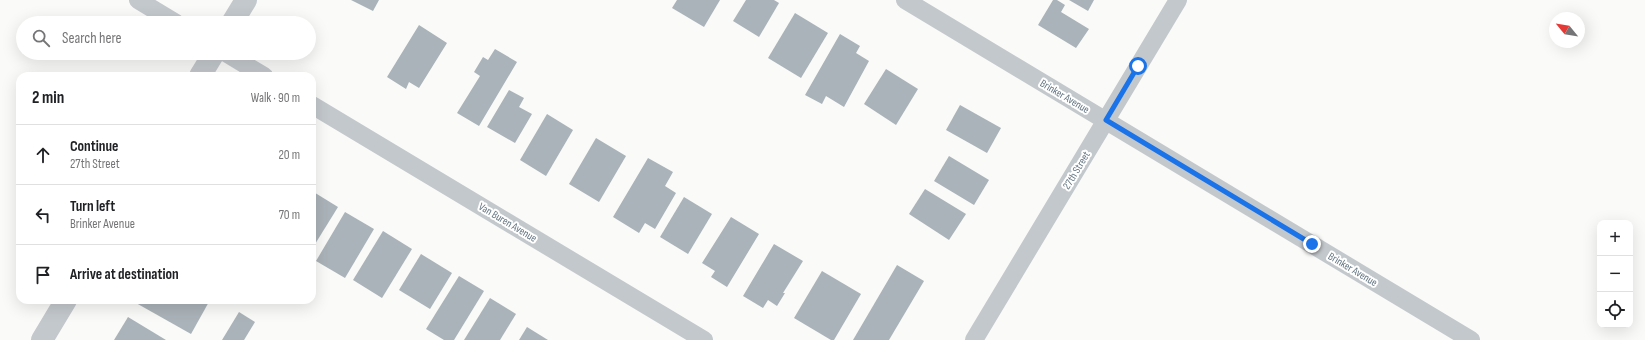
<!DOCTYPE html>
<html lang="en">
<head>
<meta charset="utf-8">
<style>
	:root { --surface:#fff; --page:#f6f6f6; --text:#202124; --muted:#757577; --line:#e0e0e0 }
	body { margin:0; font-family:"Sofia Sans Condensed",sans-serif; background:var(--page); color:var(--text) }
	.controls { position:absolute; right:12px; bottom:12px; display:grid; overflow:hidden; border-radius:8px; box-shadow:0 4px 16px #0002 }
	.controls button { width:36px; height:36px; display:grid; place-items:center; padding:0; border:0; border-bottom:1px solid var(--line); background:var(--surface); color:var(--text); font:20px sans-serif }
	.compass { position:absolute; left:1549px; top:12px; width:36px; height:36px; border-radius:50%; background:var(--surface); box-shadow:0 4px 16px #0002; rotate:300deg }
	.stop { position:absolute; width:12px; height:12px; margin:-9px; border:3px solid #1a73e8; border-radius:50%; background:#fff }
	.stop.end { background:#1a73e8; border-color:#fff; box-shadow:0 1px 4px #0008 }
	.list { margin:0; padding:0; list-style:none }
	h2 { display:flex; justify-content:space-between; align-items:center; height:52px; margin:0; padding:0 16px; font-size:17px }
	h2 small { font-size:13px; font-weight:400; color:var(--muted) }
	.list li { display:grid; grid-template-columns:26px 1fr auto; gap:12px; align-items:center; box-sizing:border-box; height:60px; padding:0 16px; border-top:1px solid var(--line) }
	.list b { display:block; font-size:15px; white-space:nowrap }
	.list p { margin:0; font-size:13px; white-space:nowrap; color:var(--muted) }
	.list em { font-size:13px; font-style:normal; color:var(--muted) }
	.icon { flex:none; width:22px; height:22px; fill:none; stroke:currentColor; stroke-width:2; stroke-linecap:round; stroke-linejoin:round }
	.map { position:relative; flex:none; width:1645px; height:340px; overflow:hidden }
	.search { position:absolute; background:var(--surface); box-shadow:0 4px 16px #0002; left:16px; top:16px; width:300px; height:44px; display:flex; align-items:center; gap:10px; box-sizing:border-box; padding:0 14px; border-radius:22px; color:var(--muted); font-size:15px }
	.panel { position:absolute; background:var(--surface); box-shadow:0 4px 16px #0002; left:16px; top:72px; width:300px; height:232px; border-radius:12px }
	.map>svg:first-child { display:block }
</style>
</head>
<body>
<div class="map">
<svg width="1645" height="340" viewBox="0 0 1645 340">
	<rect width="100%" height="100%" fill="#fafaf8"/>
	<g fill="#aab3b9">
		<polygon points="351,0 379,0 373,11"/>
		<polygon points="677,0 720,0 704,27 672,8"/>
		<polygon points="746,0 774,0 779,3 759,37 733,21"/>
		<polygon points="1053,0 1057,0 1065,5 1061,12 1089,29 1076,48 1038,25"/>
		<polygon points="1069,0 1094,0 1088,11"/>
		<polygon points="795,13 828,33 801,78 768,58"/>
		<polygon points="419,25 447,43 419,88 409,82 406,89 387,77"/>
		<polygon points="840,34 860,46 856,53 869,61 844,107 826,96 822,104 805,95"/>
		<polygon points="495,49 517,62 479,126 457,113 480,76 474,72 483,57 488,60"/>
		<polygon points="886,69 918,89 896,125 864,104"/>
		<polygon points="509,90 524,98 519,107 532,114 515,143 487,127"/>
		<polygon points="960,105 1001,128 987,153 946,130"/>
		<polygon points="547,114 573,130 546,176 520,160"/>
		<polygon points="596,138 626,156 599,202 569,184"/>
		<polygon points="949,156 989,180 974,205 934,181"/>
		<polygon points="648,158 673,172 665,186 676,193 655,229 645,223 639,233 613,217"/>
		<polygon points="925,189 966,214 949,240 909,214"/>
		<polygon points="312,191 338,207 312,249"/>
		<polygon points="684,197 712,214 688,254 660,237"/>
		<polygon points="345,212 374,229 345,278 316,261"/>
		<polygon points="731,217 759,234 727,287 711,277 715,271 702,263"/>
		<polygon points="383,231 412,249 382,298 353,280"/>
		<polygon points="774,244 803,261 783,293 785,293 777,306 768,300 763,308 743,296"/>
		<polygon points="421,254 452,273 430,309 399,290"/>
		<polygon points="897,265 924,281 889,340 853,340"/>
		<polygon points="822,271 861,294 834,340 831,340 794,318"/>
		<polygon points="459,276 484,291 454,340 444,340 426,329"/>
		<polygon points="490,298 516,314 500,340 464,340"/>
		<polygon points="138,300 210,300 191,334 136,303"/>
		<polygon points="239,312 255,322 244,340 222,340"/>
		<polygon points="128,317 166,340 114,340"/>
		<polygon points="527,327 548,340 519,340"/>
	</g>
	<g fill="none" stroke-linecap="round" stroke-linejoin="round">
		<g stroke="#c3c8cc" stroke-width="18">
			<polyline points="138,0 176,23"/>
			<polyline points="905,0 1471,340"/>
			<polyline points="226,53 264,76"/>
			<polyline points="312,105 704,340"/>
			<polyline points="974,340 1178,0"/>
		</g>
		<g stroke="#c3c8cc" stroke-width="22">
			<polyline points="232,23 246,0"/>
			<polyline points="200,76 214,53"/>
			<polyline points="42,340 66,300"/>
		</g>
	</g>
	<g fill="none" stroke-linecap="round" stroke-linejoin="round">
		<polyline stroke="#1a73e8" stroke-width="5" points="1138,66 1106,120 1312,244"/>
	</g>
	<g text-anchor="middle" stroke-width="4" stroke-linejoin="round" paint-order="stroke">
		<g font-size="11" fill="#657683" stroke="#fff">
			<text transform="translate(1065 96) rotate(31)" y="4">Brinker Avenue</text>
			<text transform="translate(1076 170) rotate(-59)" y="4">27th Street</text>
			<text transform="translate(508 222) rotate(31)" y="4">Van Buren Avenue</text>
			<text transform="translate(1353 269) rotate(31)" y="4">Brinker Avenue</text>
		</g>
	</g>
</svg>
<div class="controls">
<button>+</button>
<button>−</button>
<button><svg class="icon" aria-label="locate" viewBox="0 0 24 24"><circle cx="12" cy="12" r="6"/><path d="M12 2v4M12 18v4M2 12h4M18 12h4"/></svg></button>
</div>
<svg class="compass" viewBox="-18 -18 36 36"><path d="M0-13l5 13h-10z" fill="#e53935"/><path d="M0 13l5-13h-10z" fill="#757577"/></svg>
<div class="stop" style="left:1138px;top:66px"></div>
<div class="stop end" style="left:1312px;top:244px"></div>
<div class="search"><svg class="icon" aria-label="search" viewBox="0 0 24 24"><circle cx="10" cy="10" r="6"/><path d="M15 15l6 6"/></svg>Search here</div>
<section class="panel">
<h2>2 min<small>Walk · 90 m</small></h2>
<ul class="list">
<li><svg class="icon" aria-label="ahead" viewBox="0 0 24 24"><path d="M12 20V5M6 11l6-6 6 6"/></svg><div><b>Continue</b><p>27th Street</p></div><em>20 m</em></li>
<li><svg class="icon" aria-label="left" viewBox="0 0 24 24"><path d="M17 20v-9H6M10 6l-5 5 5 5"/></svg><div><b>Turn left</b><p>Brinker Avenue</p></div><em>70 m</em></li>
<li><svg class="icon" aria-label="arrive" viewBox="0 0 24 24"><path d="M6 21V4h12l-3 4 3 4H6"/></svg><div><b>Arrive at destination</b></div></li>
</ul>
</section>
</div>
</body>
</html>
